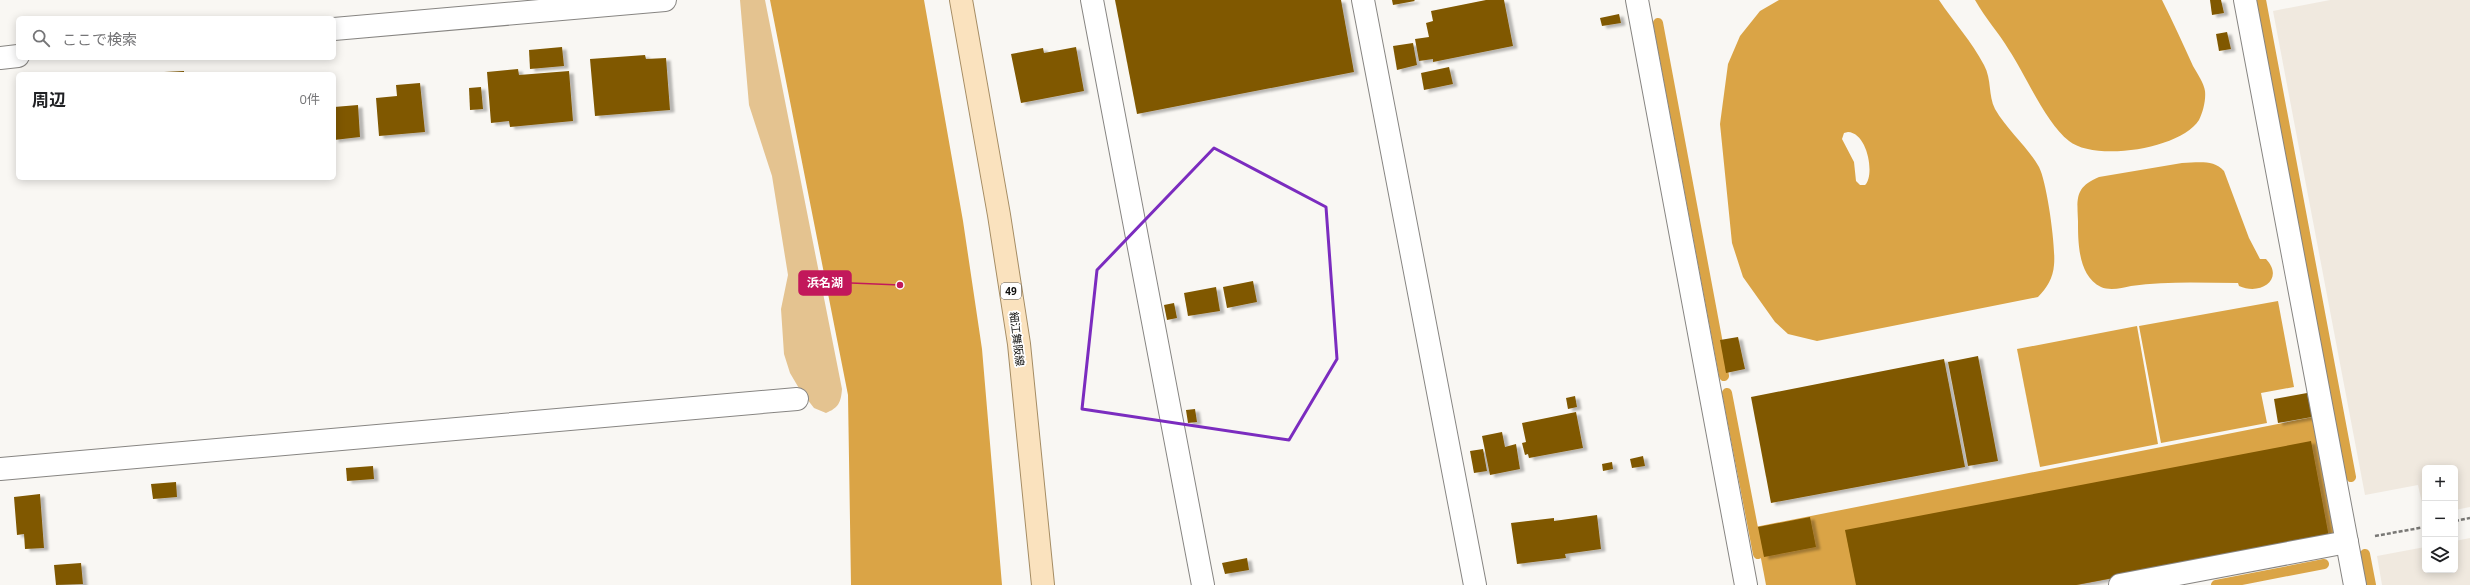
<!DOCTYPE html>
<html lang="ja">
<head>
<meta charset="utf-8">
<style>
	:root { --surface:#fff; --page:#f6f6f6; --text:#202124; --muted:#757577; --line:#e0e0e0 }
	body { margin:0; font-family:"Open Sans","Noto Sans JP",sans-serif; background:var(--page); color:var(--text) }
	.controls { position:absolute; right:12px; bottom:12px; display:grid; overflow:hidden; border-radius:6px; box-shadow:0 2px 10px #0003 }
	.controls button { width:36px; height:36px; display:grid; place-items:center; padding:0; border:0; border-bottom:1px solid var(--line); background:var(--surface); color:var(--text); font:20px sans-serif }
	.list { margin:0; padding:0; list-style:none }
	h2 { display:flex; justify-content:space-between; align-items:center; height:52px; margin:0; padding:0 16px; font-size:17px }
	h2 small { font-size:13px; font-weight:400; color:var(--muted) }
	.icon { flex:none; width:22px; height:22px; fill:none; stroke:currentColor; stroke-width:2; stroke-linecap:round; stroke-linejoin:round }
	.map { position:relative; flex:none; width:2470px; height:585px; overflow:hidden }
	.search { position:absolute; background:var(--surface); box-shadow:0 2px 10px #0003; left:16px; top:16px; width:320px; height:44px; display:flex; align-items:center; gap:10px; box-sizing:border-box; padding:0 14px; border-radius:6px; color:var(--muted); font-size:15px }
	.panel { position:absolute; background:var(--surface); box-shadow:0 2px 10px #0003; left:16px; top:72px; width:320px; height:108px; border-radius:6px }
	.map>svg:first-child { display:block }
</style>
</head>
<body>
<div class="map">
<svg width="2470" height="585" viewBox="0 0 2470 585">
	<defs>
		<filter id="shadow"><feDropShadow dx="4.5" dy="2.5" stdDeviation="1" flood-color="#0004"/></filter>
	</defs>
	<rect width="100%" height="100%" fill="#f9f7f3"/>
	<g fill="#f0e9df">
		<polygon points="2330,0 2470,0 2470,507 2455,510 2455,468 2425,468 2425,516 2418,485 2365,495 2273,11"/>
		<polygon points="2470,538 2470,585 2382,585 2377,556 2425,547 2425,570 2455,570 2455,541"/>
	</g>
	<path fill="#e4c390" d="M740 0H765L842 389C841 403 838 408 826 413L814 408 800 390 790 373 784 354 781 309 788 275 772 176 749 105Z"/>
	<g fill="#daa446" fill-rule="evenodd">
		<polygon points="770,0 924,0 963,221 982,349 1002,585 851,585 848,395"/>
		<path d="M1779 0H1939C1953 21 1972 42 1984 65 1992 80 1988 95 1995 109 2007 130 2027 146 2039 167 2047 182 2056 248 2054 265 2053 278 2047 288 2038 297L1817 341 1788 334 1775 322 1743 277 1732 243 1720 124 1728 64 1740 36 1760 11ZM1848 132C1868 133 1875 176 1865 185H1860L1856 181 1854 162 1842 139 1844 133Z"/>
		<path d="M1975 0H2162C2173 22 2183 44 2193 66 2197 73 2204 83 2205 91 2206 100 2203 112 2199 120 2181 149 2095 162 2069 141 2046 123 2026 76 2009 50 1999 33 1985 18 1975 0Z"/>
		<path d="M2182 163C2197 163 2213 159 2224 171L2249 238 2260 259H2266C2285 279 2261 296 2239 286L2238 283C2202 283 2167 281 2131 286 2122 288 2110 291 2101 287 2078 276 2078 242 2078 221 2077 198 2075 187 2099 177Z"/>
		<polygon points="2278,301 2294,387 2261,393 2267,423 2161,443 2139,326"/>
		<polygon points="2137,326 2158,444 2040,467 2017,349"/>
		<polygon points="2313,417 2336,536 2077,585 1766,585 1755,527"/>
	</g>
	<g fill="none" stroke-linecap="round" stroke-linejoin="round">
		<g stroke="#daa446" stroke-width="10">
			<polyline points="2261,0 2351,477"/>
			<polyline points="1658,23 1724,376"/>
			<polyline points="1727,393 1758,554"/>
			<polyline points="2365,554 2371,585"/>
			<polyline points="2216,585 2324,564"/>
		</g>
	</g>
	<g fill="#805802" filter="url(#shadow)">
		<polygon points="1115,0 1341,0 1354,72 1137,114"/>
		<polygon points="1392,0 1414,0 1415,1 1393,5"/>
		<polygon points="1486,0 1504,0 1513,46 1433,62 1433,59 1419,61 1415,39 1429,37 1426,23 1433,21 1431,11"/>
		<polygon points="2210,0 2221,0 2224,13 2212,15"/>
		<polygon points="1619,14 1621,23 1602,26 1600,18"/>
		<polygon points="2227,32 2231,49 2219,51 2216,34"/>
		<polygon points="1413,43 1417,65 1397,70 1393,46"/>
		<polygon points="562,47 564,66 530,69 529,50"/>
		<polygon points="1076,47 1084,91 1021,103 1011,54 1043,48 1044,53"/>
		<polygon points="645,55 646,59 666,58 670,110 595,116 590,59"/>
		<polygon points="1449,67 1453,84 1424,90 1421,73"/>
		<polygon points="518,69 519,75 569,71 573,121 510,127 509,121 491,123 487,72"/>
		<polygon points="184,71 184,74 164,74 164,72"/>
		<polygon points="420,83 425,132 379,136 376,98 397,96 396,85"/>
		<polygon points="481,87 483,109 470,110 469,88"/>
		<polygon points="358,105 360,137 334,140 334,107"/>
		<polygon points="1253,281 1257,302 1227,308 1223,287"/>
		<polygon points="1216,287 1220,311 1188,316 1184,293"/>
		<polygon points="1174,303 1177,318 1167,320 1164,305"/>
		<polygon points="1738,337 1745,369 1726,373 1720,340"/>
		<polygon points="1978,356 1998,461 1968,466 1948,362"/>
		<polygon points="1944,359 1965,467 1771,503 1751,397"/>
		<polygon points="2307,393 2312,417 2278,423 2274,399"/>
		<polygon points="1575,396 1577,407 1568,409 1566,398"/>
		<polygon points="1195,409 1197,422 1188,423 1186,410"/>
		<polygon points="1576,412 1583,448 1529,458 1528,454 1525,455 1522,443 1526,442 1522,423"/>
		<polygon points="1502,432 1505,447 1516,444 1520,469 1490,475 1482,436"/>
		<polygon points="2311,441 2329,537 2076,585 1856,585 1845,530"/>
		<polygon points="1483,449 1487,471 1474,473 1470,451"/>
		<polygon points="1643,456 1645,466 1632,468 1630,459"/>
		<polygon points="1612,462 1613,469 1603,471 1602,464"/>
		<polygon points="373,466 374,479 347,481 346,468"/>
		<polygon points="176,482 177,497 153,499 151,484"/>
		<polygon points="40,494 44,548 25,549 24,534 17,535 14,497"/>
		<polygon points="1597,515 1601,549 1565,554 1566,558 1517,564 1511,523 1554,518 1554,521"/>
		<polygon points="1810,517 1816,547 1764,557 1758,527"/>
		<polygon points="1247,558 1249,570 1225,574 1222,563"/>
		<polygon points="81,563 83,584 56,585 54,565"/>
	</g>
	<g fill="none" stroke-linecap="round" stroke-linejoin="round">
		<g stroke="#878582" stroke-width="24">
			<g id="minor">
				<polyline points="1092,0 1203,585"/>
				<polyline points="1363,0 1475,585"/>
				<polyline points="1637,0 1746,585"/>
				<polyline points="2245,0 2355,585"/>
				<polyline points="0,469 797,399"/>
				<polyline points="2120,585 2347,542"/>
			</g>
		</g>
		<g stroke="#878582" stroke-width="24">
			<g id="tertiary">
				<polyline points="334,29 665,0"/>
				<polyline points="0,58 18,56"/>
			</g>
		</g>
		<g stroke="#a58c63" stroke-width="24">
			<polyline id="primary" points="961,0 999,215 1019,344 1043,585"/>
		</g>
		<g stroke="#797875" stroke-width="2.5" stroke-dasharray="4 2" stroke-linecap="butt">
			<polyline points="2455,521 2470,518"/>
			<polyline points="2375,536 2425,527"/>
		</g>
		<use href="#minor" stroke="#fff" stroke-width="22"/>
		<use href="#tertiary" stroke="#fff" stroke-width="22"/>
		<use href="#primary" stroke="#fae2be" stroke-width="22"/>
	</g>
	<path fill="none" stroke="#7b2cbf" stroke-width="3" stroke-linejoin="round" d="M1214 148 1326 207 1337 359 1289 440 1082 409 1097 270Z"/>
	<g text-anchor="middle" stroke-width="3.5" stroke-linejoin="round" paint-order="stroke">
		<rect fill="#fff" stroke="#575756" stroke-width="1" x="1001" y="283" width="20" height="16" rx="3"/>
		<g font-size="10" font-weight="bold" fill="#0f0f0d">
			<text x="1011" y="295">49</text>
		</g>
		<g font-size="11" fill="#0f0f0d" stroke="#fff">
			<text transform="translate(1017 339) rotate(83)" y="4">細江舞阪線</text>
		</g>
	</g>
	<path fill="none" stroke="#c2185b" stroke-width="1.5" d="M900 285L851 283"/>
	<circle fill="#c2185b" stroke="#fff" stroke-width="1.5" cx="900" cy="285" r="4"/>
	<rect fill="#c2185b" stroke="#c2185b" stroke-width="1.5" x="799" y="271" width="52" height="24" rx="4"/>
	<g font-size="12" text-anchor="middle" font-weight="bold" fill="#fff">
		<text x="825" y="287">浜名湖</text>
	</g>
</svg>
<div class="controls">
<button>+</button>
<button>−</button>
<button><svg class="icon" aria-label="layers" viewBox="0 0 24 24"><path d="M12 4l9 5-9 5-9-5zM3 14l9 5 9-5"/></svg></button>
</div>
<div class="search"><svg class="icon" aria-label="search" viewBox="0 0 24 24"><circle cx="10" cy="10" r="6"/><path d="M15 15l6 6"/></svg>ここで検索</div>
<section class="panel">
<h2>周辺<small>0件</small></h2>
<ul class="list">
</ul>
</section>
</div>
</body>
</html>
